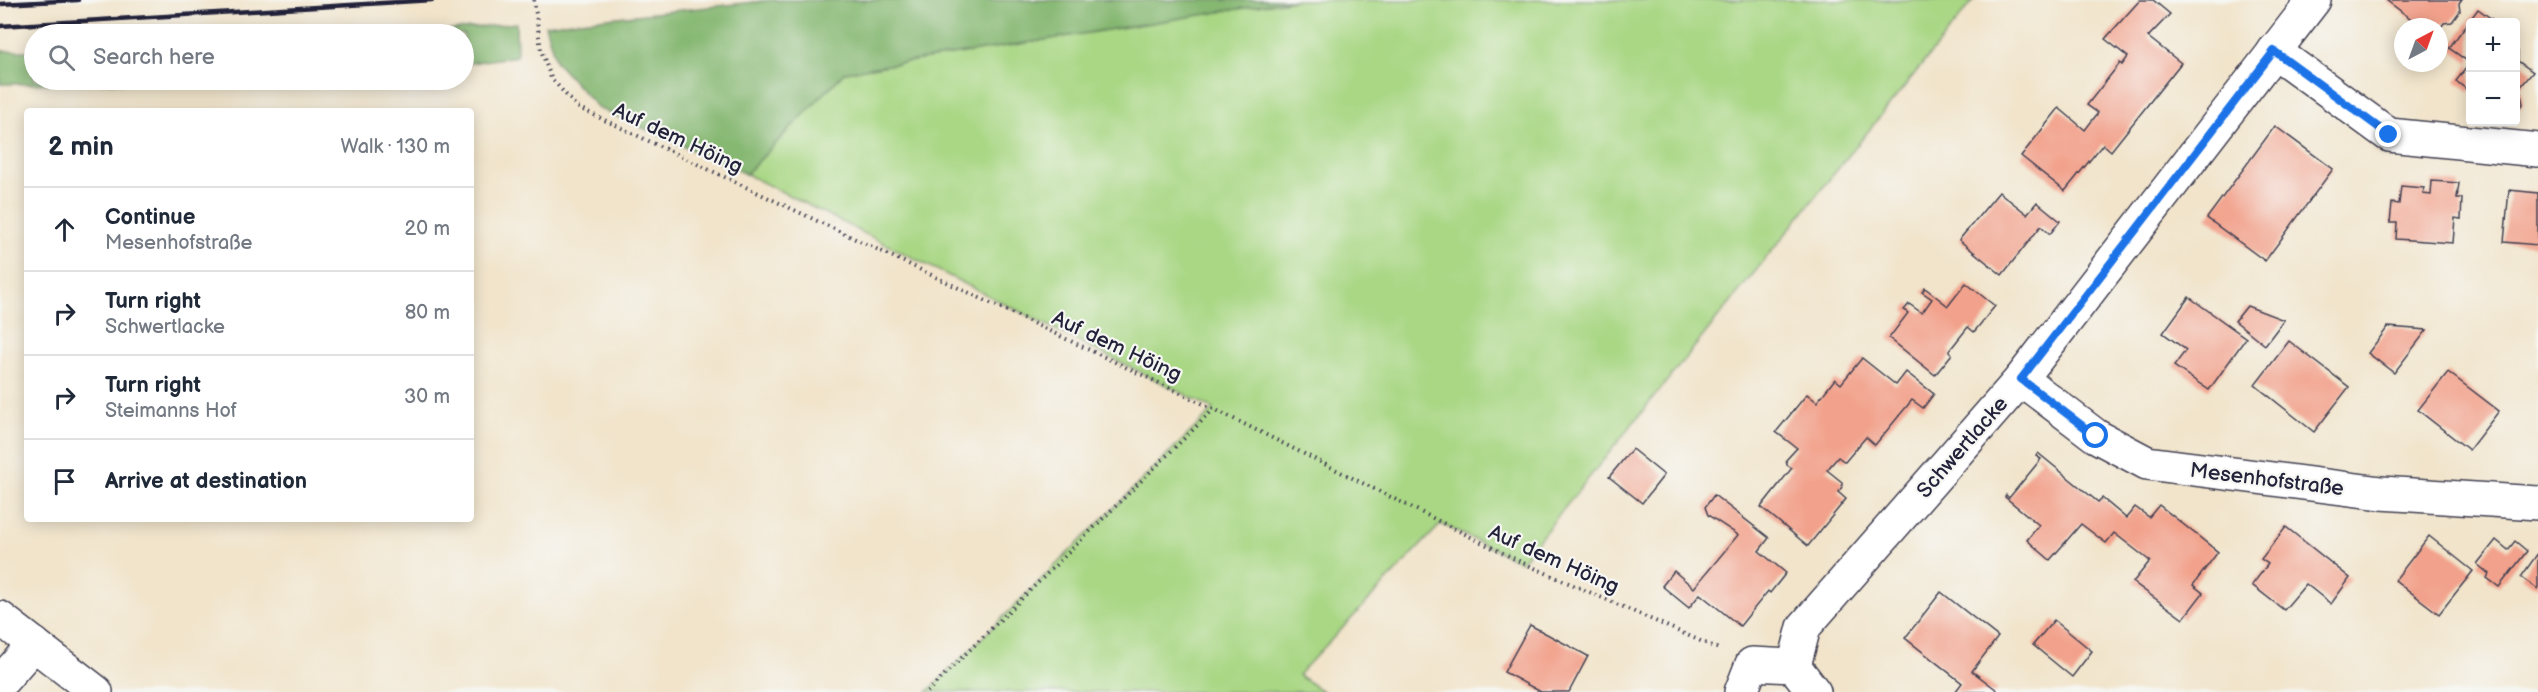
<!DOCTYPE html>
<html lang="en">
<head>
<meta charset="utf-8">
<style>
	:root { --surface:#fff; --page:#f6f6f7; --text:#1f2937; --muted:#747a83; --line:#e0e1e3 }
	body { margin:0; font-family:"Balsamiq Sans",sans-serif; background:var(--page); color:var(--text) }
	.controls { position:absolute; right:18px; top:18px; display:grid; overflow:hidden; border-radius:6px; box-shadow:0 3px 15px #0003 }
	.controls button { width:54px; height:54px; display:grid; place-items:center; padding:0; border:0; border-bottom:2px solid var(--line); background:var(--surface); color:var(--text); font:30px sans-serif }
	.compass { position:absolute; left:2394px; top:18px; width:54px; height:54px; border-radius:50%; background:var(--surface); box-shadow:0 3px 15px #0003; rotate:41deg }
	.stop { position:absolute; width:18px; height:18px; margin:-14px; border:4px solid #1a73e8; border-radius:50%; background:#fff }
	.stop.end { background:#1a73e8; border-color:#fff; box-shadow:0 2px 6px #0008 }
	.list { margin:0; padding:0; list-style:none }
	h2 { display:flex; justify-content:space-between; align-items:center; height:78px; margin:0; padding:0 24px; font-size:26px }
	h2 small { font-size:20px; font-weight:400; color:var(--muted) }
	.list li { display:grid; grid-template-columns:39px 1fr auto; gap:18px; align-items:center; box-sizing:border-box; height:84px; padding:0 24px; border-top:2px solid var(--line) }
	.list b { display:block; font-size:22px; white-space:nowrap }
	.list p { margin:0; font-size:20px; white-space:nowrap; color:var(--muted) }
	.list em { font-size:20px; font-style:normal; color:var(--muted) }
	.icon { flex:none; width:33px; height:33px; fill:none; stroke:currentColor; stroke-width:2; stroke-linecap:round; stroke-linejoin:round }
	.map { position:relative; flex:none; width:2538px; height:692px; overflow:hidden }
	.search { position:absolute; background:var(--surface); box-shadow:0 3px 15px #0003; left:24px; top:24px; width:450px; height:66px; display:flex; align-items:center; gap:15px; box-sizing:border-box; padding:0 21px; border-radius:33px; color:var(--muted); font-size:22px }
	.panel { position:absolute; background:var(--surface); box-shadow:0 3px 15px #0003; left:24px; top:108px; width:450px; height:414px; border-radius:6px }
	.map>svg:first-child { display:block }
</style>
</head>
<body>
<div class="map">
<svg width="2538" height="692" viewBox="0 0 2538 692">
	<rect width="100%" height="100%" fill="#f6f6f2"/>
	<filter id="ink" filterUnits="userSpaceOnUse"><feTurbulence type="fractalNoise" baseFrequency=".0167" numOctaves="2"/><feDisplacementMap in="SourceGraphic" scale="12" xChannelSelector="R" yChannelSelector="G"/><feConvolveMatrix kernelMatrix="1 2 1 2 8 2 1 2 1" color-interpolation-filters="sRGB"/></filter>
	<filter id="wash" filterUnits="userSpaceOnUse"><feTurbulence type="fractalNoise" baseFrequency=".008" numOctaves="4" result="noise"/><feDisplacementMap in="SourceGraphic" scale="24" xChannelSelector="R" yChannelSelector="G"/><feGaussianBlur stdDeviation="1.35" result="paint"/><feColorMatrix in="noise" values="0 0 0 0 0 0 0 0 0 0 0 0 0 0 0 0 0 1.4 0 .05"/><feComposite in="paint" operator="in"/></filter>
	<g filter="url(#wash)">
		<rect width="100%" height="100%" fill="#f1e4cb"/>
		<polygon fill="#a9d784" stroke="#667c60" stroke-width="1.5" points="1294,0 1974,0 1521,562 1441,524 1298,675 1324,692 927,692 1214,409 746,174 845,72"/>
		<g fill="#86b872" stroke="#546d56" stroke-width="1.5">
			<polygon points="772,0 1294,0 845,72 746,174 598,108 556,62 545,25"/>
			<polygon points="516,23 517,56 464,64 464,34 417,34"/>
			<polygon points="0,51 34,51 34,80 349,80 302,86 185,82 0,84"/>
		</g>
		<g id="blocks">
			<g fill="#f2a28c">
				<polygon points="2140,0 2153,0 2170,14 2148,37 2181,63 2111,151 2103,144 2065,191 2021,156 2059,108 2085,130 2098,113 2087,105 2120,63 2122,65 2128,57 2105,39"/>
				<polygon points="2386,0 2462,0 2459,4 2460,11 2452,22 2444,23 2439,30 2439,27 2422,27"/>
				<polygon points="2478,9 2496,22 2470,22 2470,92 2456,81 2470,63 2449,48"/>
				<polygon points="2516,49 2518,51 2518,61 2533,72 2518,90 2522,93 2521,95 2523,104 2516,113"/>
				<polygon points="2275,126 2333,169 2265,261 2207,218"/>
				<polygon points="2432,181 2459,183 2457,198 2462,198 2461,219 2455,218 2453,243 2396,239 2397,223 2390,223 2392,203 2399,204 2401,186 2424,188 2423,194 2431,195"/>
				<polygon points="2509,190 2538,193 2538,245 2504,242"/>
				<polygon points="1999,192 2027,214 2037,202 2060,221 2050,234 2041,226 2002,275 1959,240"/>
				<polygon points="1966,283 1995,306 1974,332 1968,327 1949,351 1952,354 1935,375 1889,338 1908,313 1904,310 1909,304 1922,313 1932,299 1922,292 1925,288 1948,306"/>
				<polygon points="2189,297 2246,338 2209,390 2174,366 2186,350 2163,333"/>
				<polygon points="2247,306 2284,320 2265,345 2235,321"/>
				<polygon points="2388,327 2427,330 2394,373 2368,353"/>
				<polygon points="2289,341 2349,387 2314,432 2255,385"/>
				<polygon points="1862,358 1896,385 1906,372 1934,394 1923,408 1912,400 1875,445 1866,437 1845,462 1838,457 1827,470 1842,482 1842,487 1838,492 1846,499 1808,546 1761,507 1792,468 1787,465 1786,460 1797,448 1776,432 1807,394 1817,402 1835,379 1841,384"/>
				<polygon points="2448,372 2499,411 2469,450 2418,410"/>
				<polygon points="1632,449 1664,475 1642,503 1609,477"/>
				<polygon points="2038,453 2098,502 2102,498 2126,518 2135,507 2149,517 2159,505 2218,552 2193,585 2203,593 2183,619 2133,582 2150,561 2114,533 2106,543 2081,524 2050,560 2027,540 2039,525 2005,497 2006,495 2009,498 2041,459 2036,456"/>
				<polygon points="1714,495 1769,538 1759,551 1786,573 1770,593 1768,591 1740,626 1700,594 1689,608 1662,586 1674,571 1694,588 1738,535 1708,515 1705,507"/>
				<polygon points="2286,527 2350,578 2331,604 2306,584 2284,610 2252,585 2268,564 2261,559"/>
				<polygon points="2429,536 2473,571 2439,614 2395,580"/>
				<polygon points="2496,540 2508,550 2515,541 2527,551 2499,587 2487,578 2489,574 2477,564"/>
				<polygon points="2538,553 2538,589 2521,577"/>
				<polygon points="1941,592 1998,637 1972,671 1997,690 1995,692 1955,692 1962,683 1905,638"/>
				<polygon points="2054,620 2092,651 2072,677 2033,645"/>
				<polygon points="1530,625 1588,656 1569,692 1541,692 1504,672"/>
			</g>
		</g>
	</g>
	<g filter="url(#ink)">
		<use href="#blocks" fill-opacity="0" stroke="#413f51" stroke-width="1.5"/>
		<g fill="none" stroke-linecap="round" stroke-linejoin="round">
			<g stroke="#413f51" stroke-width="36">
				<g id="minor">
					<polyline points="2274,51 2389,135 2538,150"/>
					<polyline points="2021,379 2096,436 2147,463 2381,493 2538,503"/>
					<polyline points="0,618 96,692"/>
					<polyline points="1794,666 1804,627 2021,379 2314,0"/>
					<polyline points="1794,666 1814,692"/>
					<polyline points="0,683 34,644"/>
					<polyline points="1741,692 1752,664 1794,666"/>
				</g>
			</g>
			<g stroke="#413f51" stroke-width="4" stroke-dasharray="1.5 4.5" stroke-linecap="butt">
				<polyline points="534,0 541,50 551,78 577,107 1214,409 1521,562 1721,650"/>
				<polyline points="927,692 1214,409"/>
			</g>
			<use href="#minor" stroke="#fff" stroke-width="33"/>
			<g stroke="#22223b" stroke-width="4.5">
				<polyline points="0,4 78,0"/>
				<polyline points="0,26 432,0"/>
			</g>
		</g>
	</g>
	<g fill="none" stroke-linecap="round" stroke-linejoin="round" filter="url(#ink)">
		<polyline stroke="#1a73e8" stroke-width="8" points="2096,436 2021,379 2274,51 2389,135"/>
	</g>
	<g text-anchor="middle" stroke-width="4.5" stroke-linejoin="round" paint-order="stroke">
		<g font-size="21" fill="#22223b" stroke="#f6f6f2">
			<text transform="translate(678 138) rotate(25)" y="7">Auf dem Höing</text>
			<text transform="translate(1117 346) rotate(25)" y="7">Auf dem Höing</text>
			<text transform="translate(1962 447) rotate(-49)" y="7">Schwertlacke</text>
			<text transform="translate(2267 479) rotate(7)" y="7">Mesenhofstraße</text>
			<text transform="translate(1554 559) rotate(24)" y="7">Auf dem Höing</text>
		</g>
	</g>
</svg>
<div class="controls">
<button>+</button>
<button>−</button>
</div>
<svg class="compass" viewBox="-18 -18 36 36"><path d="M0-13l5 13h-10z" fill="#e53935"/><path d="M0 13l5-13h-10z" fill="#747a83"/></svg>
<div class="stop" style="left:2096px;top:436px"></div>
<div class="stop end" style="left:2389px;top:135px"></div>
<div class="search"><svg class="icon" aria-label="search" viewBox="0 0 24 24"><circle cx="10" cy="10" r="6"/><path d="M15 15l6 6"/></svg>Search here</div>
<section class="panel">
<h2>2 min<small>Walk · 130 m</small></h2>
<ul class="list">
<li><svg class="icon" aria-label="ahead" viewBox="0 0 24 24"><path d="M12 20V5M6 11l6-6 6 6"/></svg><div><b>Continue</b><p>Mesenhofstraße</p></div><em>20 m</em></li>
<li><svg class="icon" aria-label="right" viewBox="0 0 24 24"><path d="M7 20v-9h11M14 6l5 5-5 5"/></svg><div><b>Turn right</b><p>Schwertlacke</p></div><em>80 m</em></li>
<li><svg class="icon" aria-label="right" viewBox="0 0 24 24"><path d="M7 20v-9h11M14 6l5 5-5 5"/></svg><div><b>Turn right</b><p>Steimanns Hof</p></div><em>30 m</em></li>
<li><svg class="icon" aria-label="arrive" viewBox="0 0 24 24"><path d="M6 21V4h12l-3 4 3 4H6"/></svg><div><b>Arrive at destination</b></div></li>
</ul>
</section>
</div>
</body>
</html>
